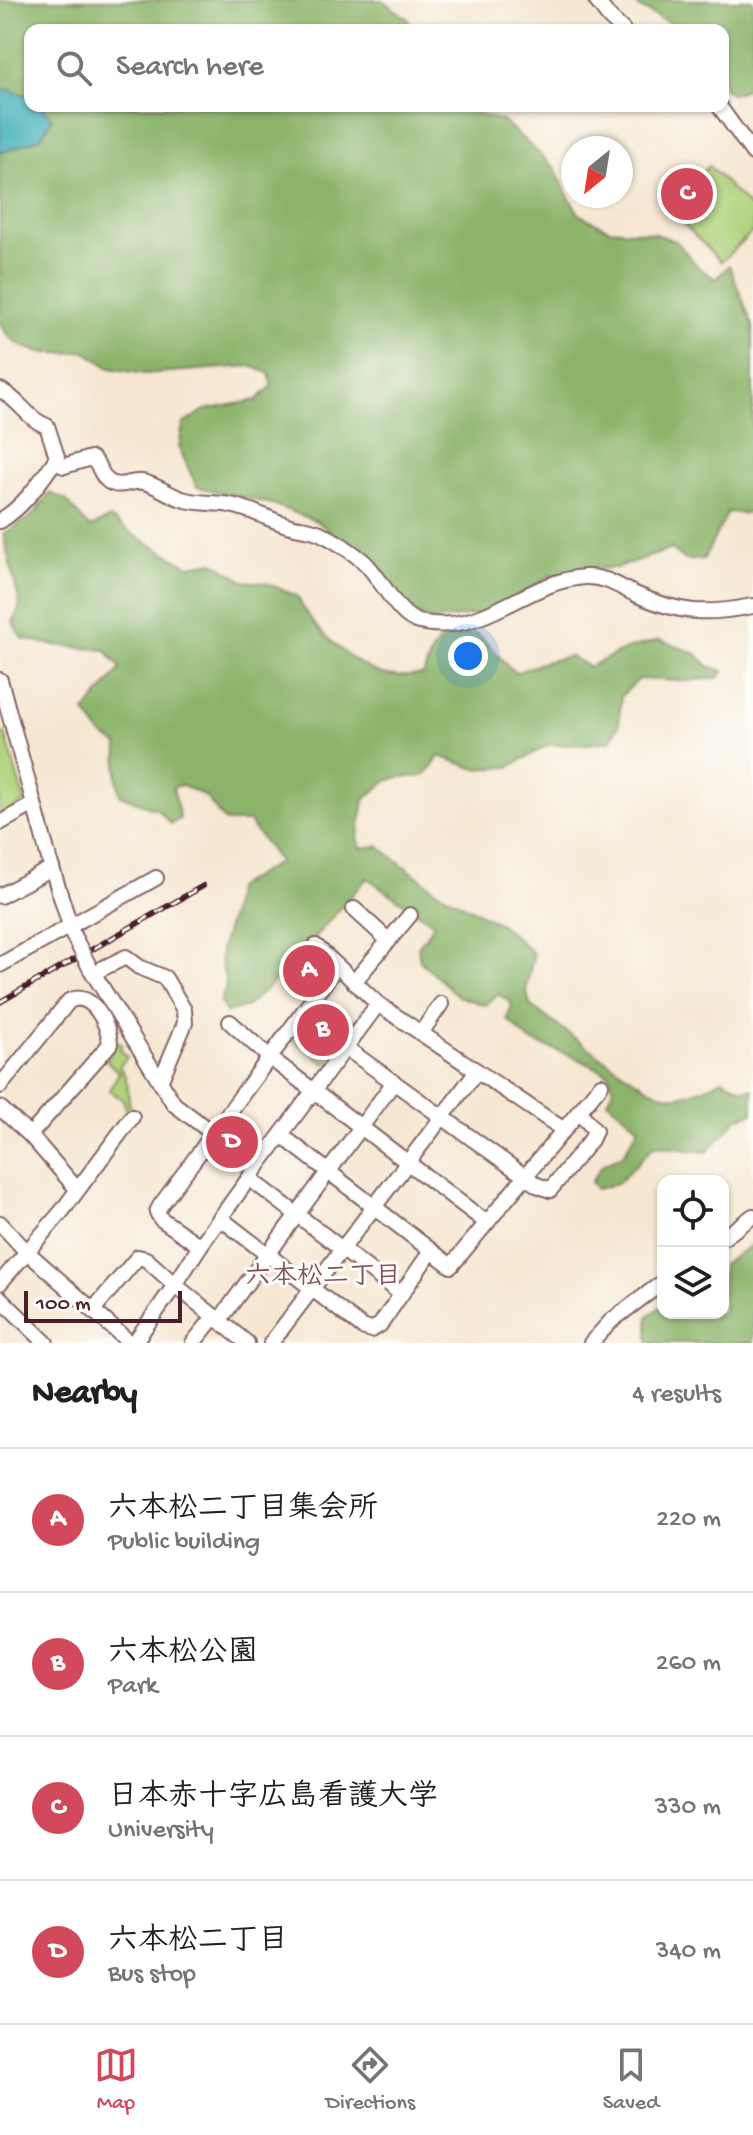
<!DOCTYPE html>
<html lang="en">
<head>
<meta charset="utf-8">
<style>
	:root { --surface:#fff; --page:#f6f6f6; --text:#202124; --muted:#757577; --line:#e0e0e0; --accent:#d1495b }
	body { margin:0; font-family:"Gochi Hand","Klee One",sans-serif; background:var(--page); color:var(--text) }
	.controls { position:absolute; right:24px; bottom:24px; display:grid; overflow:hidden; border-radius:16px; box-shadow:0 2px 6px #0004 }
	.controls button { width:72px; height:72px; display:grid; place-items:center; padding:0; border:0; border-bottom:2px solid var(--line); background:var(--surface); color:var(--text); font:40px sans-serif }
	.compass { position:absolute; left:561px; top:136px; width:72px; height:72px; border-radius:50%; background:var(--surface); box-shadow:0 2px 6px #0004; rotate:210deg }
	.scale { position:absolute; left:24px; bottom:20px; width:158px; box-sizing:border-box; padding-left:8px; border:4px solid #4a1f2b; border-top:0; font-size:22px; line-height:28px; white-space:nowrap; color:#4a1f2b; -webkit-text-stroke:6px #fdfcf7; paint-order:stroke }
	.you { position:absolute; left:468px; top:656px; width:28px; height:28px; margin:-20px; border:6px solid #fff; border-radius:50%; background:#1a73e8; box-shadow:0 0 0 12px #1a73e833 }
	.badge { display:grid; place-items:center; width:52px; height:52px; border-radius:50%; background:var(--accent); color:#fff; font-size:26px; font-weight:700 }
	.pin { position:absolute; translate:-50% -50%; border:4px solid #fff; box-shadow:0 2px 8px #0006 }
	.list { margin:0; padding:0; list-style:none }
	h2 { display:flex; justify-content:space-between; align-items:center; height:104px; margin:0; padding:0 32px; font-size:34px }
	h2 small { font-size:26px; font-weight:400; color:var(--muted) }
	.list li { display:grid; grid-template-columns:52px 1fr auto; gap:24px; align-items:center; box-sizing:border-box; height:144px; padding:0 32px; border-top:2px solid var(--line) }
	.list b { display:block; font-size:30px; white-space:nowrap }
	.list p { margin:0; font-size:26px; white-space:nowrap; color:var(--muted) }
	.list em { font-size:26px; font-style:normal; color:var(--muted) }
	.icon { flex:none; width:44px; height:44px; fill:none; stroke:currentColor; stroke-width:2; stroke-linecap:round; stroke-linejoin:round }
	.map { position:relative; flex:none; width:753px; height:1343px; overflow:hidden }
	.search { position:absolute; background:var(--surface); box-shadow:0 2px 6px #0004; left:24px; right:24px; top:24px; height:88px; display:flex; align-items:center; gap:20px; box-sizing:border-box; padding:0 28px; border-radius:16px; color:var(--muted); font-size:30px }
	.sheet { height:680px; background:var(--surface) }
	nav { display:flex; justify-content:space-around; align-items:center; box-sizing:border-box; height:112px; border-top:2px solid var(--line); background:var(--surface); font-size:22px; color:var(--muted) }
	nav a { display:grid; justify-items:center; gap:4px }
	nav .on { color:var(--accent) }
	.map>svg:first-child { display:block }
</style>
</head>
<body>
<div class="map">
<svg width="753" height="1343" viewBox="0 0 753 1343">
	<rect width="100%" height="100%" fill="#fdfcf7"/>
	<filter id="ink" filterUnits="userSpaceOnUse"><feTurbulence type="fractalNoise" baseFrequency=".0125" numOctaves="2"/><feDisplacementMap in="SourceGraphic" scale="16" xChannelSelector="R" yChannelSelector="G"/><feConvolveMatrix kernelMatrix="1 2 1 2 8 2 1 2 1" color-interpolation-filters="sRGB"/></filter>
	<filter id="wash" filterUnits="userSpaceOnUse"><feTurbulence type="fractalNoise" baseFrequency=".006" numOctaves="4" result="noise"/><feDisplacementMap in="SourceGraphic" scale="32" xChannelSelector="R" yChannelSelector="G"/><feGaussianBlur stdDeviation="1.8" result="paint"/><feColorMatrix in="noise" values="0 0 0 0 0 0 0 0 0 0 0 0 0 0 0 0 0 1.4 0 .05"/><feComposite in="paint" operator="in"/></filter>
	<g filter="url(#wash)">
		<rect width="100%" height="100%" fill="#f6e7d2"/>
		<g fill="#afd27a" stroke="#7c7852" stroke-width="2">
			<polygon points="709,166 753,211 753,231 721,262 667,207"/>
			<polygon points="5,733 25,802 0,815 0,735"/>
			<polygon points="321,997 356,1023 326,1064 290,1038"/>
			<path d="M117 1041 122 1045 120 1049 127 1057 119 1067C132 1082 126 1099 132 1117L126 1112 124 1101 109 1090 119 1073 106 1060Z"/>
		</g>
		<g fill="#8bb46a" stroke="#6a6a4a" stroke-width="2">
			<polygon points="0,0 382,0 408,19 412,30 30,30 30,96 0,88"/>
			<polygon points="636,0 753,0 752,87 732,94 723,87 723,30 671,30 668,22 638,7"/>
			<path d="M41 106H471L476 113 504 122 555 168 566 192 580 215 609 229 653 233 676 241 698 267 716 279 729 265 753 326V514L728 512 703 560H685L672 549 616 568 585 569 549 576 489 613 430 621 407 608 355 549 316 521 272 504 197 487 179 448 183 424 205 410 257 400 272 386 269 373 250 366 144 374 110 368 84 351C52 356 17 355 0 324V153L40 138 52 119Z"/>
			<path d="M50 493 66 500 90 528 110 518 134 535 189 566 214 562 244 581 266 583 297 596C310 626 349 662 379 673 392 678 409 676 423 675 437 638 437 633 478 634L515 673 544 662 570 656 589 667 626 649 660 640 695 653 708 666 724 671 718 678 683 681 639 679 621 696 619 725 610 741 580 745H548L509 767 476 769 439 756C420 791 415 769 390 780 381 783 372 794 364 800L358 838 361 848 378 846 437 891 502 925 534 954 526 988 530 1005C555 1023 645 1093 670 1096 683 1098 711 1086 722 1079L742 1089H753V1113L738 1118 707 1152 654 1146 618 1183 597 1189 591 1182 602 1165 623 1155 639 1127 607 1101 613 1089 609 1074 572 1056 530 1041 507 1019 512 1004 498 994 485 1005 458 996 420 961 418 947 434 924 367 878 280 976 246 1007 226 1012 220 1002C233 977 218 974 221 952 224 930 234 912 235 888L279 862 249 822H225L206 797 183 785 173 787 180 819 171 824 158 810 120 795 117 779 118 745 100 733 85 712 121 668 105 650 53 645 22 638 13 623 20 605 3 534 32 516Z"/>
			<polygon points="753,1244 753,1343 648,1343 648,1316 663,1305 663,1313 723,1313 723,1264"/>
		</g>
		<polygon fill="#3daeb7" stroke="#446671" stroke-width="2" points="0,88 30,96 30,106 41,106 52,119 40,138 0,153"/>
	</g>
	<g filter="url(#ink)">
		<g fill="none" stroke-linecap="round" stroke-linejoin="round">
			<g stroke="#866565" stroke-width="18">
				<g id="minor">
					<polyline points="596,0 609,17 623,30"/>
					<polyline points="719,106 753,153"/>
					<path d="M0 390C19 399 28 420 47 426L57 457 54 462 64 466 91 458C101 464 101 481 114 484 123 487 133 480 143 482 157 485 169 495 182 499 198 504 214 502 230 505 249 508 268 519 287 525 298 529 312 528 322 534 336 541 351 551 363 561 381 576 396 616 419 622 485 637 524 581 585 577 605 576 618 586 635 594 680 614 706 615 753 606"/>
					<path d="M0 521C24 506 38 485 54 462"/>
					<polyline points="0,680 50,862 73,935"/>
					<polyline points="0,823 34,804"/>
					<polyline points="0,896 52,868"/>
					<polyline points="354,909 389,941"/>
					<polyline points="316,946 378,1004 564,1130"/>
					<polyline points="0,965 156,878"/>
					<polyline points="90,968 174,1104 257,1167 200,1246 175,1285 247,1343"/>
					<polyline points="93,973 126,957 139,967 165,978 184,1010 185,1023 160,1082"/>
					<polyline points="354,982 410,915"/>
					<polyline points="230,1022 269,1057 487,1223"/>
					<polyline points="421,1033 441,1004"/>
					<polyline points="346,1048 537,1185 550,1190 591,1140 595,1131 579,1111"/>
					<path d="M0 1086 69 1001C91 989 109 1024 110 1044L30 1135"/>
					<polyline points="0,1108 30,1135 77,1189"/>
					<polyline points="281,1135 451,1266 601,1085"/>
					<polyline points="257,1167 378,1004"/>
					<polyline points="249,1178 401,1294"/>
					<polyline points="220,1218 362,1327 371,1330 380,1325 431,1251"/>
					<polyline points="0,1223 26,1251 130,1343"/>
					<polyline points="723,1238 753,1216"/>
					<polyline points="200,1246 161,1219 157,1212 160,1206 337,966"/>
					<polyline points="0,1283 62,1211 132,1117"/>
					<polyline points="0,1298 46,1343"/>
					<polyline points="93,1310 138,1257 146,1259 175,1285 134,1343"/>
					<polyline points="219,1321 394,1082"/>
					<polyline points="193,1343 214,1317"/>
					<polyline points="271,1343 477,1071"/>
					<polyline points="591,1343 611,1321 663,1282"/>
				</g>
			</g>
			<use href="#minor" stroke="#fff" stroke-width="14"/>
			<g stroke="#4a1f2b" stroke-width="6">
				<polyline id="rail" points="0,1002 203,886"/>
			</g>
			<use href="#rail" stroke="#fdfcf7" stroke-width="3" stroke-dasharray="9" stroke-linecap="butt"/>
			<g stroke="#866565" stroke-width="18" stroke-linecap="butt">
				<polyline id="minor-bridge" points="73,935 90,968"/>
			</g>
			<use href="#minor-bridge" stroke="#fff" stroke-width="14"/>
		</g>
	</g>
	<g text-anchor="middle" stroke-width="6" stroke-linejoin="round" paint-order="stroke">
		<g font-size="26" font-weight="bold" fill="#80515f" stroke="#fdfcf7">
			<text x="323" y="1283">六本松二丁目</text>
		</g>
	</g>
</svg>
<div class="controls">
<button><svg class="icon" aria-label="locate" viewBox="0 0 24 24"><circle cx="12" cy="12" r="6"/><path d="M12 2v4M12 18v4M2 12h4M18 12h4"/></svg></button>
<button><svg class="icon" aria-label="layers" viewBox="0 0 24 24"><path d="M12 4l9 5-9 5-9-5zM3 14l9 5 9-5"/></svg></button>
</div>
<svg class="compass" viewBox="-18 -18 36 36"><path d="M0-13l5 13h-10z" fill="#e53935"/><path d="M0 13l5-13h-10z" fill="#757577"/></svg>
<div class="scale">100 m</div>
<div class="you"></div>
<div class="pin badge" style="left:309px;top:971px">A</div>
<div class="pin badge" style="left:323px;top:1030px">B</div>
<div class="pin badge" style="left:687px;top:194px">C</div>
<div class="pin badge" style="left:232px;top:1142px">D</div>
<div class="search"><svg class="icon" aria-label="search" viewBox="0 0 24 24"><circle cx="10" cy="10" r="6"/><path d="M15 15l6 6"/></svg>Search here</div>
</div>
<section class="sheet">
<h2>Nearby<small>4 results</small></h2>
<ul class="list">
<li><span class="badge">A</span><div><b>六本松二丁目集会所</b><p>Public building</p></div><em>220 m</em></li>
<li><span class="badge">B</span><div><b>六本松公園</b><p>Park</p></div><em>260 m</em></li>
<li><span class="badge">C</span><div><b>日本赤十字広島看護大学</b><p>University</p></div><em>330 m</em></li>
<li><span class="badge">D</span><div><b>六本松二丁目</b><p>Bus stop</p></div><em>340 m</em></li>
</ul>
</section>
<nav>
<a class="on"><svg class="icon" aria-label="map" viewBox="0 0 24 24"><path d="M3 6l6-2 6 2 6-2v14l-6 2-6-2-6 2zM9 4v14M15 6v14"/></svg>Map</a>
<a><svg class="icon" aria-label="directions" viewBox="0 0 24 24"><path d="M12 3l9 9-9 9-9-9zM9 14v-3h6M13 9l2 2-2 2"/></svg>Directions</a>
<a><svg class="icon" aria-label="saved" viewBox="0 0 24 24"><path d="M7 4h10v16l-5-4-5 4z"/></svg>Saved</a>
</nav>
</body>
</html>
